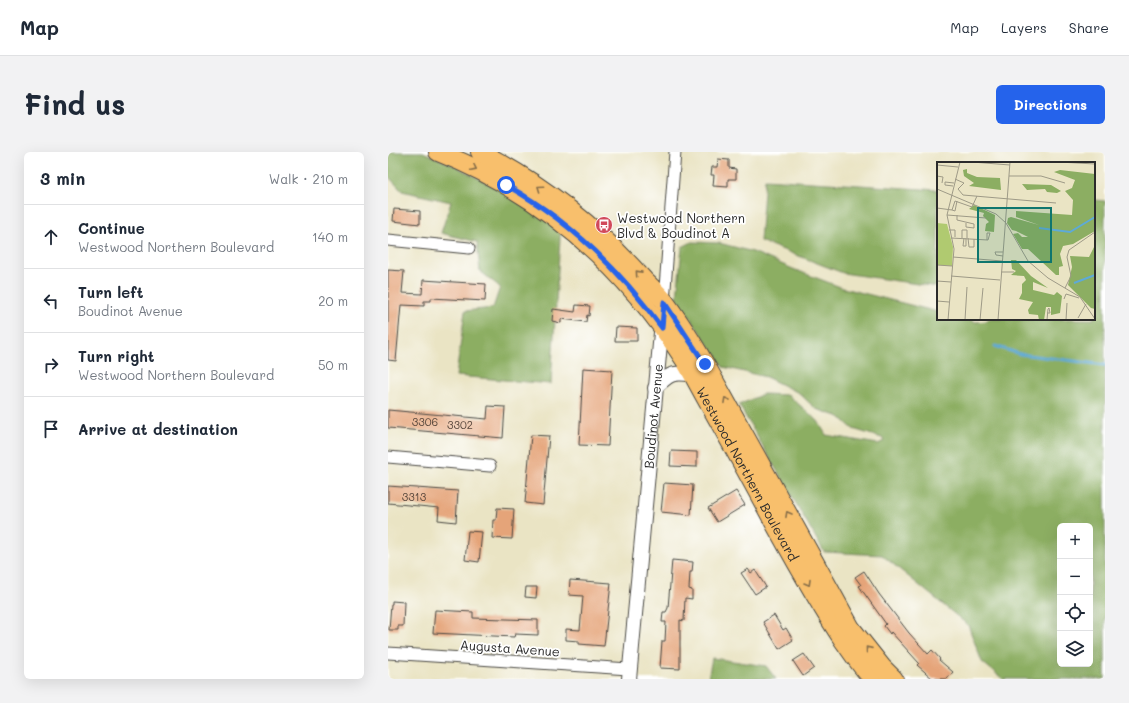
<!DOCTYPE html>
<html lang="en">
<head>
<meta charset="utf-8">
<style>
	:root { --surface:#fff; --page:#f2f2f3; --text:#1f2937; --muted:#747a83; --line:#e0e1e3; --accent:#2563eb }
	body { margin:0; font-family:Mali,sans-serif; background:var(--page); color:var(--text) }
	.controls { position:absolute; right:12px; bottom:12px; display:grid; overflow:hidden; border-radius:6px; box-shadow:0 4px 16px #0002 }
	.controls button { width:36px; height:36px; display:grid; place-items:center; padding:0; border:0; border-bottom:1px solid var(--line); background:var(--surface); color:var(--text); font:20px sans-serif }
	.stop { position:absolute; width:12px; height:12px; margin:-9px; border:3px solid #2563eb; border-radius:50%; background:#fff }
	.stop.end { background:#2563eb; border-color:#fff; box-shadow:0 1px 4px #0008 }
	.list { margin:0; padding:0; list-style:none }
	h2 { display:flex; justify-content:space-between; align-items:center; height:52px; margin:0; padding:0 16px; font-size:17px }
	h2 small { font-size:13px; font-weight:400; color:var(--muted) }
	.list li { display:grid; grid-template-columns:26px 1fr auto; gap:12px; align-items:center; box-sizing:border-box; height:64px; padding:0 16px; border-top:1px solid var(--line) }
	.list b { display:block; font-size:15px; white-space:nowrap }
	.list p { margin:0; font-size:13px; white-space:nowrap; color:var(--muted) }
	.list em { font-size:13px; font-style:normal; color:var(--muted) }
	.icon { flex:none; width:22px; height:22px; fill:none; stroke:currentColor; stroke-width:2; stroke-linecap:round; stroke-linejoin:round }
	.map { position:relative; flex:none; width:717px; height:527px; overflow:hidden; border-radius:6px }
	header { display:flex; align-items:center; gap:24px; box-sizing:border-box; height:56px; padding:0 20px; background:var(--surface); border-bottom:1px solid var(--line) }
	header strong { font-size:19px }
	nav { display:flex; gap:22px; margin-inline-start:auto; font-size:14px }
	.intro { display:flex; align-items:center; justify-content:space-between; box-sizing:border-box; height:96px; padding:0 24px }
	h1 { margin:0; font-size:28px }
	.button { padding:10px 18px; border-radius:6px; background:var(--accent); color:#fff; font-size:14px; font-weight:700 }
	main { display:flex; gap:24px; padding:0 24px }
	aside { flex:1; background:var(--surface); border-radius:6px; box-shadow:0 4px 16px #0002 }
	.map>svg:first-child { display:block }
</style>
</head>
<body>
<header>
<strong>Map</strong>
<nav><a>Map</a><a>Layers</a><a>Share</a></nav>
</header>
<div class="intro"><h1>Find us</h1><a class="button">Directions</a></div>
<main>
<aside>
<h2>3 min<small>Walk · 210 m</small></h2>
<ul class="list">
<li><svg class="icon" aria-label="ahead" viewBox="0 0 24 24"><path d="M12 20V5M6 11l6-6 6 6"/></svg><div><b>Continue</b><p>Westwood Northern Boulevard</p></div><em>140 m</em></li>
<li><svg class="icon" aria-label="left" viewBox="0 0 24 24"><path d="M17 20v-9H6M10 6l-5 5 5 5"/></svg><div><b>Turn left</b><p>Boudinot Avenue</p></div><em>20 m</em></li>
<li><svg class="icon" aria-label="right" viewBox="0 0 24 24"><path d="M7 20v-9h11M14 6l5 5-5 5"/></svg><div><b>Turn right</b><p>Westwood Northern Boulevard</p></div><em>50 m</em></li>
<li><svg class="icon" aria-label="arrive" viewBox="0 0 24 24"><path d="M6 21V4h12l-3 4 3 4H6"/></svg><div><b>Arrive at destination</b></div></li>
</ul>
</aside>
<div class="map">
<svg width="717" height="527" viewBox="0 0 717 527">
	<rect width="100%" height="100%" fill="#fff"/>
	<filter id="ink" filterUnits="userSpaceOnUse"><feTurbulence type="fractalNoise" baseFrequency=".025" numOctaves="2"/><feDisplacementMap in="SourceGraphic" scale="8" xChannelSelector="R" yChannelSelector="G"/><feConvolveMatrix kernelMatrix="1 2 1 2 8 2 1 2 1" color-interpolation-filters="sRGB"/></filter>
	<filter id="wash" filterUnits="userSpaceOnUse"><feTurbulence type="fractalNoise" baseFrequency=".012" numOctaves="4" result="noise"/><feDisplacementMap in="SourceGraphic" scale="16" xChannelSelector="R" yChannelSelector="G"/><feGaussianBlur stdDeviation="0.9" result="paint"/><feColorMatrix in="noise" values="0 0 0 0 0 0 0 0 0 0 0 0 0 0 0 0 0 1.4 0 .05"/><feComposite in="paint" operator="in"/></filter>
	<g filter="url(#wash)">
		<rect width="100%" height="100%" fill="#eae4c4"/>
		<g fill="#8cae62" stroke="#5c6c46" fill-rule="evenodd">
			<polygon points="0,0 35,0 65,13 173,70 163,232 68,224 77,159 105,156 112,135 92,119 89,90 53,81 63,50 14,39 0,24"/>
			<polygon points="377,27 550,38 550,135 455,121 372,89"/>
			<path d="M706 48 717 49V527H615L594 510 580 473 494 403 436 400 351 253 375 242 400 243 430 269 438 283 490 292 496 289 494 286 465 277 452 265 428 257 411 241 378 225 335 215 289 146 294 95 304 90 331 91 365 100 405 117 455 136 550 160V167H578L588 170 599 169 600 167H706ZM672 374H702V512H672Z"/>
			<polygon points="324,506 378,514 388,527 320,527"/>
		</g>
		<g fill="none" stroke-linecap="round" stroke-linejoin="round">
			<polyline stroke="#5eaad7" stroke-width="3" points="607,194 632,202 717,213"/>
		</g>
		<g id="blocks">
			<g fill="#e5a479">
				<polygon points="330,7 341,8 341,16 348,17 348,27 340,27 340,35 325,34 326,23 323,23 324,15 329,15"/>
				<polygon points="6,57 32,59 32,72 5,69"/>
				<polygon points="0,118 16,119 14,141 34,142 35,128 98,132 97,149 43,146 43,149 36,149 36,154 13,153 8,209 0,208"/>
				<polygon points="188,153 202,154 201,164 199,163 198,170 173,167 173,171 164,169 165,157 187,160"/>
				<polygon points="228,175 249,176 249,189 227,189"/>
				<polygon points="195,216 224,218 220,294 191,293"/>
				<polygon points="100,254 117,255 115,286 0,276 0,258 99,267"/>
				<polygon points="143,283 161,284 155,353 137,351"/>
				<polygon points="283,299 309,300 309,315 282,314"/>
				<polygon points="276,331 305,333 303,363 273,360"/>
				<polygon points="0,334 70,339 68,370 50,368 51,356 0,351"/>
				<polygon points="348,339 357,353 329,370 320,356"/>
				<polygon points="109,356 126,357 124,387 104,386 105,368 108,368"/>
				<polygon points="80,379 94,380 91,410 77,408"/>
				<polygon points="284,408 305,410 304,420 302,420 301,437 304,438 304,447 297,446 296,469 292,468 292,517 272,516 274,489 277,489 278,470 274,470 275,460 278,460 280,456"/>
				<polygon points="360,417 363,421 367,418 378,435 367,442 353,421"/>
				<polygon points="476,419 491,442 521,481 540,502 544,498 552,507 551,508 565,520 559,527 545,527 529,513 531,511 503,480 502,482 496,474 498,472 471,434 473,433 467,425"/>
				<polygon points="182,428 223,431 216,494 191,492 191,489 178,488 178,477 192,478 195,444 181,443"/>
				<polygon points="138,435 149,435 148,446 137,445"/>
				<polygon points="4,449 16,450 15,474 10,474 10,478 1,478 3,452 4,452"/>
				<polygon points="47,458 85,460 85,466 150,468 150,483 127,482 126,485 45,481"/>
				<polygon points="386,463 395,478 398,476 405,488 391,497 375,470"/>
				<polygon points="416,502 426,516 415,524 405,509"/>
			</g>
		</g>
	</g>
	<g filter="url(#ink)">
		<use href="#blocks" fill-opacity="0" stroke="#484742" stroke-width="1"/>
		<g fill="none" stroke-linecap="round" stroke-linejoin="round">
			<g stroke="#484742" stroke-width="13">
				<g id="minor">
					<polyline points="0,88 81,96"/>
					<polyline points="276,150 287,0"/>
					<polyline points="0,305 102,314"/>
					<polyline points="0,501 241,517"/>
				</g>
			</g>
			<g stroke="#484742" stroke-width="16">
				<g id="tertiary">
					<path d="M267 236C281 222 285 219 305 223"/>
					<path id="s1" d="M241 527 274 170"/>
				</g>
			</g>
			<g stroke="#484742" stroke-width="20">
				<g id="primary">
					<path id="s2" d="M50 0C154 41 236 114 296 207 306 224 315 242 325 259 347 298 368 337 389 376 410 414 431 452 455 488 465 502 473 515 485 527"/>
					<path d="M92 0C154 32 210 76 256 128 263 135 271 142 277 150 297 177 314 206 330 235L463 476 494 515 506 527"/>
				</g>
			</g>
			<use href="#minor" stroke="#fff" stroke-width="11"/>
			<use href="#tertiary" stroke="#fff" stroke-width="14"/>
			<use href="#primary" stroke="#f8bf6c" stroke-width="18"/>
		</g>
		<defs><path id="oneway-chevron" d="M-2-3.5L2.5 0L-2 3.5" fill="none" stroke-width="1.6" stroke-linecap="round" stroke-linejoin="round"/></defs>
		<g stroke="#876e48">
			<use href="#oneway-chevron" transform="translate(86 16) rotate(26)"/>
			<use href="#oneway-chevron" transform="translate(152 36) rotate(-145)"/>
			<use href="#oneway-chevron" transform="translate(250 121) rotate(-132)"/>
			<use href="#oneway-chevron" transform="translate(338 248) rotate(-119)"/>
			<use href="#oneway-chevron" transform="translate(400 362) rotate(-119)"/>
			<use href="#oneway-chevron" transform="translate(420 431) rotate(60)"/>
			<use href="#oneway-chevron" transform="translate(480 497) rotate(-129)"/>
		</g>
	</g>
	<g fill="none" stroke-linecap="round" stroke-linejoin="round" filter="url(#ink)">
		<path stroke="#2563eb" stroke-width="5" d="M118 33C181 68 232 118 274 176L276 150 317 212"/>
	</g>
	<defs>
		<g id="bus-disc" transform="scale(0.9)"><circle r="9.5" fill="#d1495b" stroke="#fff"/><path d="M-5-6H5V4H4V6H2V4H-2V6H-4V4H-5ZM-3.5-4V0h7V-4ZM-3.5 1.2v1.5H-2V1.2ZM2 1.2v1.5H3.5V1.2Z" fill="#fff"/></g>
	</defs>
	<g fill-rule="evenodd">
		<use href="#bus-disc" x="216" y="73"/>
	</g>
	<g text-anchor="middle" stroke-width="3.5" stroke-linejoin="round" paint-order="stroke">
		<g font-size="11" fill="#5a493e">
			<text x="37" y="274">3306</text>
			<text x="72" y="277">3302</text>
			<text x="26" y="349">3313</text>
		</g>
		<g font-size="13" fill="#2b2b2b" stroke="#fff" text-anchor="start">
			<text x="229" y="71">Westwood Northern<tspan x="229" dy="15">Blvd &amp; Boudinot A</tspan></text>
		</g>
		<g font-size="13" fill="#2b2b2b" stroke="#fff">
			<text dy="5" stroke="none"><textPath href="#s1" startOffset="264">Boudinot Avenue</textPath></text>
			<text dy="5" stroke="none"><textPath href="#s2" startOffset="458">Westwood Northern Boulevard</textPath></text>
			<text transform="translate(122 496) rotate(4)" y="5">Augusta Avenue</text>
		</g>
	</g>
	<g transform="translate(549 10)">
		<rect width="158" height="158" fill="#eae4c4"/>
		<path d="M0 61 10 62 16 85 15 104 0 103Z" fill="#b0ca70"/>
		<path d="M30 7V11L40 15 63 16 64 28 32 24 37 21 27 14 26 8ZM123 8 158 12V69L136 82 126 84 123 92 126 104 122 105V113H119L91 87H85L76 72 81 71 85 75H91L79 69 75 68 70 61 71 56 74 55 102 63 79 55V49L135 53 136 38 128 29 135 26 138 18 117 10ZM85 22 114 23 124 29 120 31 110 30 108 27 90 28ZM37 43 58 53 57 70 48 69 49 62 52 60 46 54 47 51 32 47ZM158 83V147L154 146 131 123 135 105 133 94 152 95ZM74 98H79L94 114 111 126 96 120V128L117 133 120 130 125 134 123 151 114 153V145H109L107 158H102L101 153 92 152 91 148 96 140 82 137 85 131V122L89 118 87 114 74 113 79 109 75 107Z" fill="#8cae62"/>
		<path fill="none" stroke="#5eaad7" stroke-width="2" d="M102 66 133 70 158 55M137 121 158 113"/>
		<path fill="none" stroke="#9e9a87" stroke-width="1" d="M35 0 73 3M122 0 158 2M0 3 21 5M0 14 6 15 5 21M72 14H104L128 21M18 17 27 21 21 27 26 33 119 41M16 24 8 23V20L17 21M0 27 59 52 69 61 91 99 111 116 143 135 158 157M0 46 15 48 18 39 35 45 40 34M15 48 18 49 20 39M10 53 49 56M20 53V58L37 62V66L29 65V61M12 68H18V75M14 76 51 78 53 71H50V78M25 76V68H30V76M27 76 26 84H29V76M31 76 32 85H37V77M66 94 59 93 58 90H66M16 95 65 99M0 103 15 104M64 110H77M14 114 63 118M0 119 14 120M128 126 134 114 130 95 132 88 158 70M127 137 129 132 142 136M0 139 12 140M141 156 149 142M11 158 17 87 10 53 23 0M28 158 30 125M43 158 46 126M61 158 73 0M110 158 111 147 112 146 113 151H110M129 158 130 141"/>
		<path fill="#0f766e" fill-opacity="0.15" stroke="#0f766e" stroke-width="2" d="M41 46H114V100H41Z"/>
		<rect width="158" height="158" fill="none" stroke="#2b2b2b" stroke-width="2"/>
	</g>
</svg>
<div class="controls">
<button>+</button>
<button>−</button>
<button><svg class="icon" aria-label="locate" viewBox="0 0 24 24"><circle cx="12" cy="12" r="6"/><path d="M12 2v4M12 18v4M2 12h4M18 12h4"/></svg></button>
<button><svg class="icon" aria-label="layers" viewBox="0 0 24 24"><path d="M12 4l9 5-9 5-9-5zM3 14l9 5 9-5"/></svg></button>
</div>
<div class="stop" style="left:118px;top:33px"></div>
<div class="stop end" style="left:317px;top:212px"></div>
</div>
</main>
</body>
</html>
